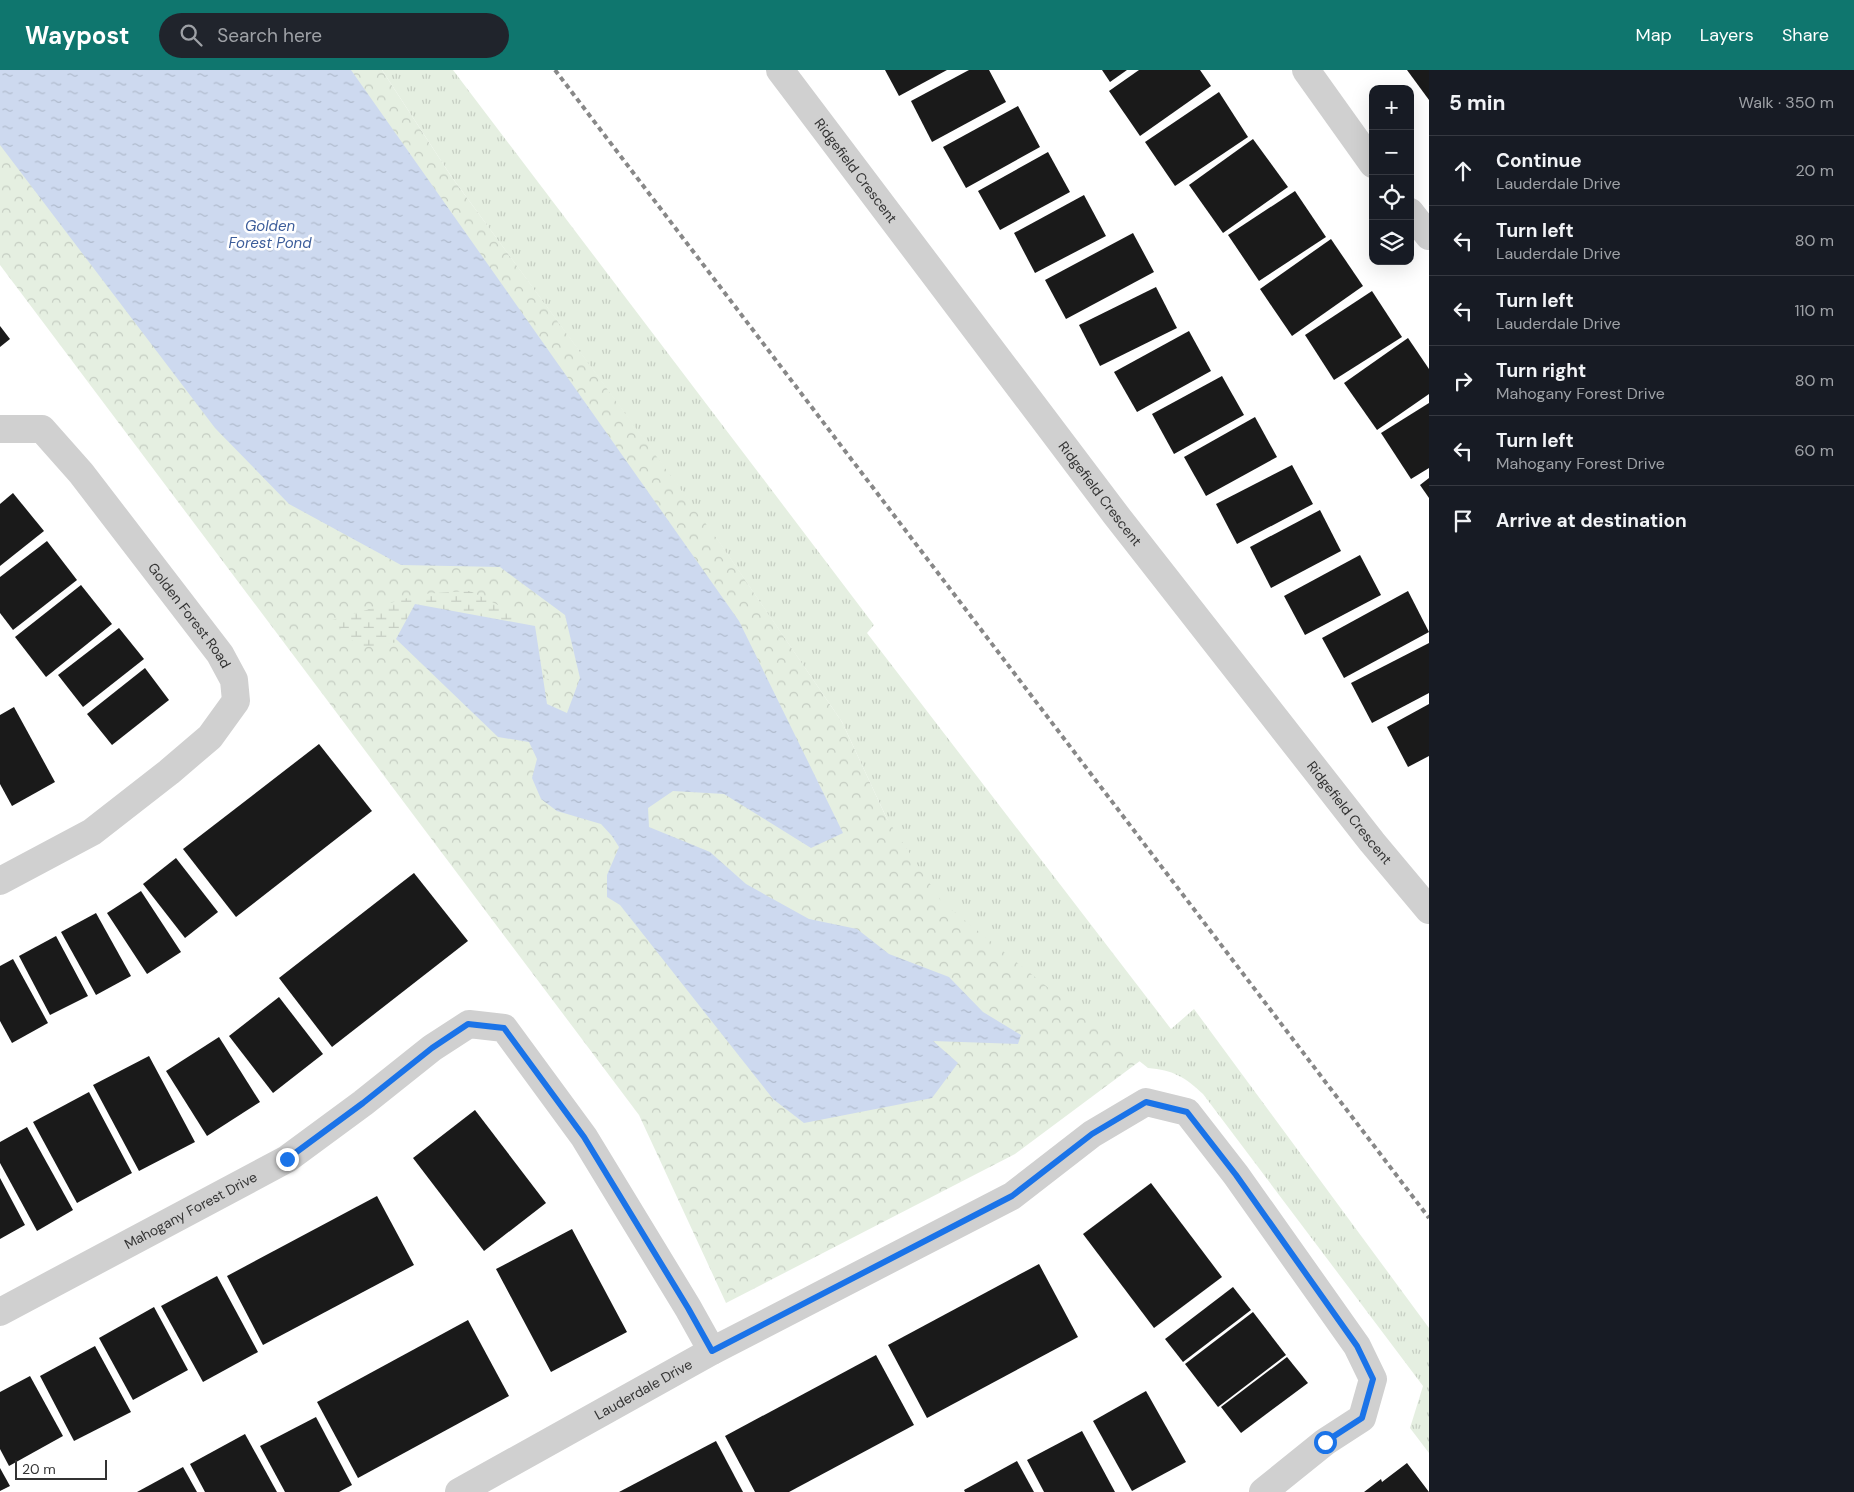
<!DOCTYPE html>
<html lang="en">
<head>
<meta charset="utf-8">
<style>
	:root { --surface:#171b24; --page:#20242c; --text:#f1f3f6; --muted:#9ea1a6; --line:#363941; --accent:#0f766e }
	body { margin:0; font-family:"DM Sans",sans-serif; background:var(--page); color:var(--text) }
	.controls { position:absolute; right:15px; top:15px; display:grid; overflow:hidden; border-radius:10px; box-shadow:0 5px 20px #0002 }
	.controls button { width:45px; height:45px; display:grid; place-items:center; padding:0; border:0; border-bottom:1px solid var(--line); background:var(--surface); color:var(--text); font:25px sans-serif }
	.scale { position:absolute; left:15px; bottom:12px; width:92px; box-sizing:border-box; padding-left:5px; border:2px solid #333; border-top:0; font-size:14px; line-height:18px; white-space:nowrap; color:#333; -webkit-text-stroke:4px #fff; paint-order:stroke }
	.stop { position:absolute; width:15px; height:15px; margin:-11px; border:4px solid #1a73e8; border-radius:50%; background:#fff }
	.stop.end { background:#1a73e8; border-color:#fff; box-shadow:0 1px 5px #0008 }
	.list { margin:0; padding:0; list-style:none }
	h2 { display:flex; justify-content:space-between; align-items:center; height:65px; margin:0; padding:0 20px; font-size:21px }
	h2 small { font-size:16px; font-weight:400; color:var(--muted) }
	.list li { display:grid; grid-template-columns:32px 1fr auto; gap:15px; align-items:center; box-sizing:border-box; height:70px; padding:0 20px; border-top:1px solid var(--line) }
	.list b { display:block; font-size:19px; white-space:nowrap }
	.list p { margin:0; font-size:16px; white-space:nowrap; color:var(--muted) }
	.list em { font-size:16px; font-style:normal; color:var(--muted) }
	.icon { flex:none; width:28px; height:28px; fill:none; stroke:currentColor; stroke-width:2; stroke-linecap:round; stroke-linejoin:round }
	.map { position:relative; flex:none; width:1429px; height:1422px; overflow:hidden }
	header { display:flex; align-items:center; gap:30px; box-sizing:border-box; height:70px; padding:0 25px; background:var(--accent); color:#fff }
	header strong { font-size:24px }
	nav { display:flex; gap:28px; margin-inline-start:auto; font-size:18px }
	.search { width:350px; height:45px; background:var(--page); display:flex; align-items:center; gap:12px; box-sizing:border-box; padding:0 18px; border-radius:28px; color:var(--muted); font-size:19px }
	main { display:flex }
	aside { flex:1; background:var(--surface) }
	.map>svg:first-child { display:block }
</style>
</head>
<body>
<header>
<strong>Waypost</strong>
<div class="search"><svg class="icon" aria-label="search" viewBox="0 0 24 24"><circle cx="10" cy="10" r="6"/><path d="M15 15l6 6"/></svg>Search here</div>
<nav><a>Map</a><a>Layers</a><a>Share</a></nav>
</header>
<main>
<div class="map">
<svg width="1429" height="1422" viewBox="0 0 1429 1422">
	<defs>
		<pattern id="forest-crowns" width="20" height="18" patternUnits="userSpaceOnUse" patternTransform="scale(1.25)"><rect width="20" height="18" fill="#e5efe1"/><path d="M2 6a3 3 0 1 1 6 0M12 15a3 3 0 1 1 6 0" fill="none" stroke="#c5cdc2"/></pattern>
		<pattern id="wetland-marsh" width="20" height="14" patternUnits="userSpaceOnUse" patternTransform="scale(1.25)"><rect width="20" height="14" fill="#e5efe1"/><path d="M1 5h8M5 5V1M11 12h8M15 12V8" fill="none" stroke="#c5cdc2"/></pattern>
		<pattern id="park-tufts" width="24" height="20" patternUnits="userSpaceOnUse" patternTransform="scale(1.25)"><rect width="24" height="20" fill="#e5efe1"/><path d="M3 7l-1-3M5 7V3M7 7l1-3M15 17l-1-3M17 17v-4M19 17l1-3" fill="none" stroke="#c5cdc2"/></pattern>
		<pattern id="water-ripples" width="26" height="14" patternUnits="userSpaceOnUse" patternTransform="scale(1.25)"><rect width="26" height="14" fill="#cdd9ef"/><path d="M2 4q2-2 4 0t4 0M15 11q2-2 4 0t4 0" fill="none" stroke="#b0bbcd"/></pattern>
	</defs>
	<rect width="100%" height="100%" fill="#fff"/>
	<polygon fill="url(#forest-crowns)" points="0,0 382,0 451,106 712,461 842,652 887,749 1152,982 1015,1084 726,1233 639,1045 0,195"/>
	<polygon fill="url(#wetland-marsh)" points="470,521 508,540 550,611 500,585 417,569 360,578 332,550 421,524"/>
	<path fill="url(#park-tufts)" d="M382 0H453L874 555 867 563 1171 959 1194 939 1429 1258V1383L1410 1358 1423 1316 1203 1024C1185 1007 1173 1000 1148 998L942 832 887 749 842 652 717 469 451 106Z"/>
	<polygon fill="url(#water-ripples)" points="0,0 351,0 739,551 843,763 811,778 724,724 673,721 648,738 649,757 710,782 746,814 809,849 857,859 889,884 949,907 983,942 1021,965 1018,974 933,971 958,993 932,1028 804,1053 773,1029 620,835 607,827 607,805 619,777 612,766 601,754 557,741 541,729 532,708 537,689 529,672 498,667 396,569 415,534 535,556 547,634 567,643 580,608 565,545 500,497 401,495 289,434 215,358 0,75"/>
	<g fill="#1a1a1a">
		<polygon points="885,0 947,0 899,26"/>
		<polygon points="969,0 989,0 1006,32 932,72 911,31"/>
		<polygon points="1102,0 1127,0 1110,12"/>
		<polygon points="1139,0 1200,0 1211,16 1140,66 1109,21"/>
		<polygon points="1407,0 1429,0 1429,30"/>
		<polygon points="1219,22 1248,67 1175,116 1145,72"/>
		<polygon points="1018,36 1040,77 966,118 943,77"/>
		<polygon points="1253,69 1288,117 1223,163 1189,115"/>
		<polygon points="1048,82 1070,122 1000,160 978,121"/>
		<polygon points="1295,121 1326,167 1259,211 1228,165"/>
		<polygon points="1084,125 1106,166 1035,203 1014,163"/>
		<polygon points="1133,163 1154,202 1066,249 1045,210"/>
		<polygon points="1331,169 1363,216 1292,266 1260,219"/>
		<polygon points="1156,217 1177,258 1100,296 1079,255"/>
		<polygon points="1372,221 1402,267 1334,310 1305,265"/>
		<polygon points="0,256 10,269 0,277"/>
		<polygon points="1189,261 1211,301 1137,342 1114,302"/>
		<polygon points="1408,268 1429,299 1429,324 1377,360 1344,313"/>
		<polygon points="1222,306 1244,345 1174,384 1152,344"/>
		<polygon points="1429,333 1429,398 1411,409 1381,363"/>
		<polygon points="1255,347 1277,387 1206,426 1184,387"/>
		<polygon points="1292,395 1313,434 1237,474 1216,434"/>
		<polygon points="1429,408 1429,428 1420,415"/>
		<polygon points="13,423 44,461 0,496 0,434"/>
		<polygon points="1320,440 1341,481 1271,518 1250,477"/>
		<polygon points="47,471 77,510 13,560 0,543 0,507"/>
		<polygon points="1360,485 1381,525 1305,565 1284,526"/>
		<polygon points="81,515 112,554 46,607 15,567"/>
		<polygon points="1408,521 1429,562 1344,608 1322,568"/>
		<polygon points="119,558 144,589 83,637 58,605"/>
		<polygon points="1429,573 1429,623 1372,653 1351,613"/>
		<polygon points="145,598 169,630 112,675 87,644"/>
		<polygon points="1429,634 1429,686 1408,697 1387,657"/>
		<polygon points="14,637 55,712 12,736 0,714 0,645"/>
		<polygon points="319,674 372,741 236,847 183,779"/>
		<polygon points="176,788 218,842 185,868 143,814"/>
		<polygon points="414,803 468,871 332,977 279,908"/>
		<polygon points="141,821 181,882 147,904 107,843"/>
		<polygon points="96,843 131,906 96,925 61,862"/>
		<polygon points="56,866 88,926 50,945 19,886"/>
		<polygon points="13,889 48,953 12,973 0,951 0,896"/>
		<polygon points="279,927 323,984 273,1023 229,966"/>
		<polygon points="219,967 260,1032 207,1066 166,1001"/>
		<polygon points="149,986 195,1072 139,1101 93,1015"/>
		<polygon points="89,1022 132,1103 77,1133 33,1052"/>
		<polygon points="475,1040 546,1133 484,1181 413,1088"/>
		<polygon points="27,1057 73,1140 37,1161 0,1093 0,1072"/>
		<polygon points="0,1108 25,1155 0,1169"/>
		<polygon points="1151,1113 1222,1207 1154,1258 1083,1164"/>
		<polygon points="377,1126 414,1195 263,1275 227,1206"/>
		<polygon points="572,1159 627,1262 551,1302 496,1199"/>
		<polygon points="1039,1194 1078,1267 927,1348 888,1275"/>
		<polygon points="217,1206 258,1282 203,1312 161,1236"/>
		<polygon points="1233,1217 1251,1240 1183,1292 1165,1269"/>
		<polygon points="154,1237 188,1300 133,1330 99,1268"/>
		<polygon points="1253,1242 1286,1285 1218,1337 1185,1294"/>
		<polygon points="468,1250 509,1326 358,1408 317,1332"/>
		<polygon points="95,1276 131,1342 74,1371 40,1306"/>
		<polygon points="876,1285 914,1355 789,1422 755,1422 725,1366"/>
		<polygon points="1287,1287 1308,1313 1241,1363 1221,1337"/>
		<polygon points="30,1306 63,1366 9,1396 0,1379 0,1322"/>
		<polygon points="1146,1321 1186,1392 1132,1421 1093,1351"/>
		<polygon points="316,1347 352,1415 339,1422 285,1422 260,1376"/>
		<polygon points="1082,1361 1115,1422 1044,1422 1027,1390"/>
		<polygon points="245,1364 277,1422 205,1422 190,1394"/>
		<polygon points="716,1371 743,1422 619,1422"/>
		<polygon points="1017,1391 1034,1422 965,1422 964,1420"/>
		<polygon points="1407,1393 1429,1422 1364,1422 1381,1409 1382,1412"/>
		<polygon points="183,1397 197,1422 137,1422"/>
		<polygon points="0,1398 10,1416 0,1421"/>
	</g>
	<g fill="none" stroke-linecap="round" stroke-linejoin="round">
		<g stroke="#d0d0d0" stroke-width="28">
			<path id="s1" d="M780 0 1116 445 1372 772 1429 840"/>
			<polyline points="1306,0 1373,94"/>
			<polyline points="1410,142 1429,166"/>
			<path id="s2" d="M0 359H42L81 403 220 584 234 610 236 631 210 667 169 702 92 762 0 811"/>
			<path id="s3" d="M0 1242 287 1089 363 1033 432 978 469 954 504 958 584 1067 688 1238 712 1281"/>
			<path id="s4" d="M459 1422 712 1281 1012 1126 1092 1064 1146 1032 1187 1042 1236 1105 1357 1276 1373 1309 1362 1348 1325 1372 1263 1422"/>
		</g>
		<polyline stroke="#888" stroke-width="4" stroke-dasharray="5 4" stroke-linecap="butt" points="555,0 1429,1148"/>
	</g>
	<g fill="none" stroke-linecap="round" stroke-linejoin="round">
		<polyline stroke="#1a73e8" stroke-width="6" points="287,1089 363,1033 432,978 468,954 504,958 584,1067 688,1238 712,1281 1012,1126 1092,1064 1146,1032 1187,1042 1236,1105 1357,1276 1373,1309 1362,1348 1325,1372"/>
	</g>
	<g text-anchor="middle" stroke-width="5" stroke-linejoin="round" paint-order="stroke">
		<g font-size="14" fill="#333" stroke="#fff">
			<text dy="5" stroke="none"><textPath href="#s1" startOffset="126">Ridgefield Crescent</textPath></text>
			<text dy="5" stroke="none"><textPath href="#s1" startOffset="531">Ridgefield Crescent</textPath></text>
			<text dy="5" stroke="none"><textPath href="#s2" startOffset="280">Golden Forest Road</textPath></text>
			<text dy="5" stroke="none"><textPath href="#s1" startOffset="936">Ridgefield Crescent</textPath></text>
			<text dy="5" stroke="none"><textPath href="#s3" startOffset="216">Mahogany Forest Drive</textPath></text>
			<text dy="5" stroke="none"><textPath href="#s4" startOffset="211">Lauderdale Drive</textPath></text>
		</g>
		<g font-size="15" font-style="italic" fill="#3c5d9a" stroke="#fff">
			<text x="270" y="161">Golden<tspan x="270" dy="17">Forest Pond</tspan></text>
		</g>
	</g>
</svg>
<div class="controls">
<button>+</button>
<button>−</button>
<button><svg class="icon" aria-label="locate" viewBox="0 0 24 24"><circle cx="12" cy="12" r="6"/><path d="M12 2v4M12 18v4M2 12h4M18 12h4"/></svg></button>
<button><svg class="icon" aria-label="layers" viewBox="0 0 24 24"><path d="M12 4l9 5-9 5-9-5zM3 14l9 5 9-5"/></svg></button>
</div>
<div class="scale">20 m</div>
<div class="stop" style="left:1325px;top:1372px"></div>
<div class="stop end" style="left:287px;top:1089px"></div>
</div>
<aside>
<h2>5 min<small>Walk · 350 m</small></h2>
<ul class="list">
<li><svg class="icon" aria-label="ahead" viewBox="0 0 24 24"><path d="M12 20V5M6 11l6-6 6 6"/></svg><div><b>Continue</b><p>Lauderdale Drive</p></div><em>20 m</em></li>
<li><svg class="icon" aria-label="left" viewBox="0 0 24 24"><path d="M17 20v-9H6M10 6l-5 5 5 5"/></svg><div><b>Turn left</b><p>Lauderdale Drive</p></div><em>80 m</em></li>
<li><svg class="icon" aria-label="left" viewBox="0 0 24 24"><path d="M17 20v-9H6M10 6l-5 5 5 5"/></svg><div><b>Turn left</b><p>Lauderdale Drive</p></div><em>110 m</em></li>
<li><svg class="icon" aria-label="right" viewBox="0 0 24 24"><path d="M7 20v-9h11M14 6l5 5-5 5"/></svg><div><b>Turn right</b><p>Mahogany Forest Drive</p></div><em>80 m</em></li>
<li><svg class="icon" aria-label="left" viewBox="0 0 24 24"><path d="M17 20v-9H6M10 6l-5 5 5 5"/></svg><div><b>Turn left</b><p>Mahogany Forest Drive</p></div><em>60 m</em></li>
<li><svg class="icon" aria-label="arrive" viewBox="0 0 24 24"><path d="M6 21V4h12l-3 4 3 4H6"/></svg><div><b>Arrive at destination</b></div></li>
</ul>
</aside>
</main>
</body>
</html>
